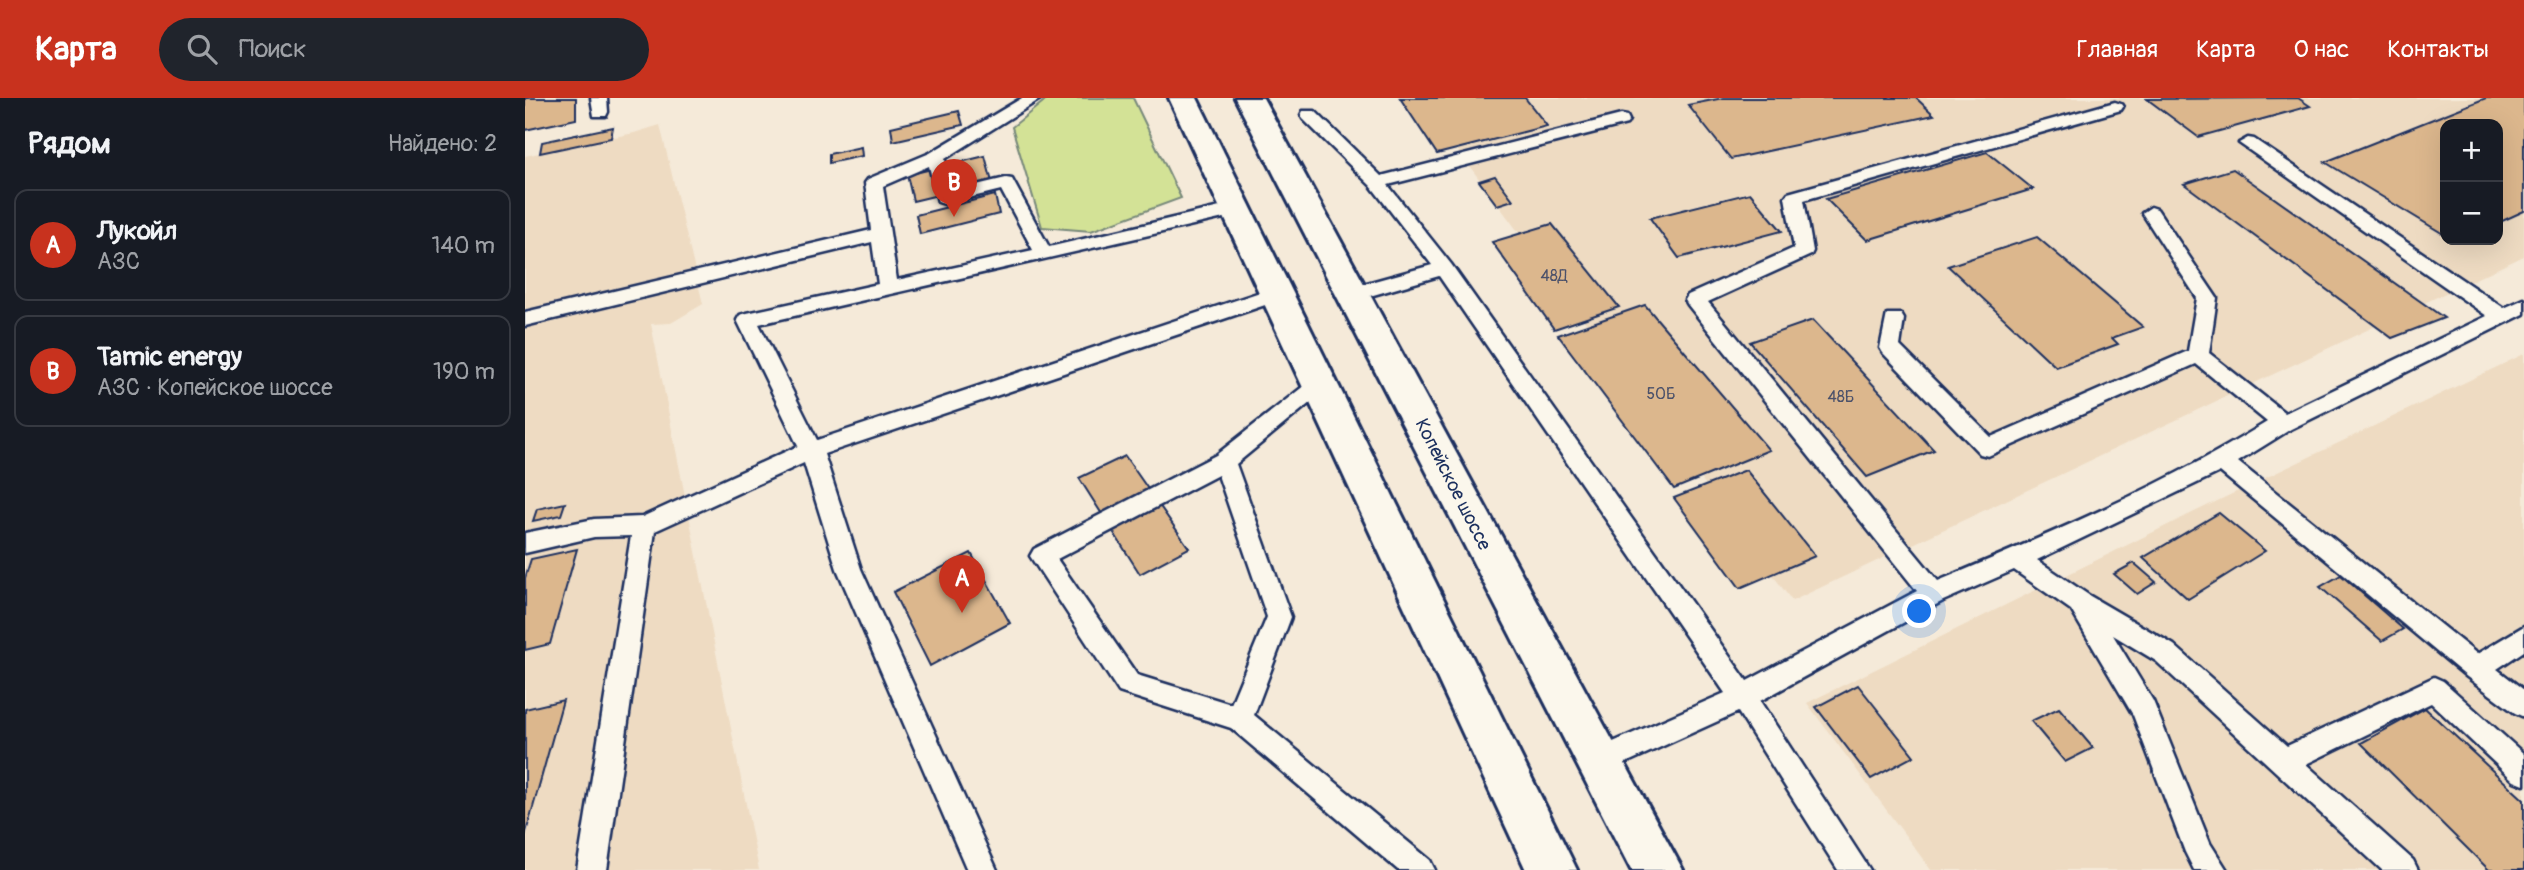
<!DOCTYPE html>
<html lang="ru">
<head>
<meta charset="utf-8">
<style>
	:root { --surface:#171b24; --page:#20242c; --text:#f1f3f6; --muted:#9ea1a6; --line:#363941; --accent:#c8321e }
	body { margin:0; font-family:Pangolin,sans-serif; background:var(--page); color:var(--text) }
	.controls { position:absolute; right:21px; top:21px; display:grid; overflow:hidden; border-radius:14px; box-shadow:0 7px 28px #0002 }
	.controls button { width:63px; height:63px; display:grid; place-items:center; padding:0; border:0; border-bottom:2px solid var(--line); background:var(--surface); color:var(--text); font:35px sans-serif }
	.you { position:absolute; left:1395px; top:514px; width:24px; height:24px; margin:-18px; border:5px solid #fff; border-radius:50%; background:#1a73e8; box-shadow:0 0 0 10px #1a73e833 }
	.badge { display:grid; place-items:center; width:46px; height:46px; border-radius:50%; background:var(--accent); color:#fff; font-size:23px; font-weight:700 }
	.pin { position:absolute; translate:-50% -58px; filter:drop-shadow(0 2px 4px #0008) }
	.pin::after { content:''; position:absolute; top:37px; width:24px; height:21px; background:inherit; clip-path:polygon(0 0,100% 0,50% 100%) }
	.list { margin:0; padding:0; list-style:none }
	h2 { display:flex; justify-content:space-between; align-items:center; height:91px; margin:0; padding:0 28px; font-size:30px }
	h2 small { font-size:23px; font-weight:400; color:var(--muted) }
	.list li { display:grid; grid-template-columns:46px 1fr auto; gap:21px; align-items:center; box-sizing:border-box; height:112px; margin:0 14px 14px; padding:0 14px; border:2px solid var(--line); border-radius:14px }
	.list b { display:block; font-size:26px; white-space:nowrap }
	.list p { margin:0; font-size:23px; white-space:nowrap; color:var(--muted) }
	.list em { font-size:23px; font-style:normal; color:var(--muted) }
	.icon { flex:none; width:38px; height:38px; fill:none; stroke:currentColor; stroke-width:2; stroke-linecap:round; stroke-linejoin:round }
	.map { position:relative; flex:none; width:1999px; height:772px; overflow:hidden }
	header { display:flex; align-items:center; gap:42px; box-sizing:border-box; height:98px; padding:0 35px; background:var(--accent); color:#fff }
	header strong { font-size:33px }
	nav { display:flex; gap:38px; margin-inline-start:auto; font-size:24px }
	.search { width:490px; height:63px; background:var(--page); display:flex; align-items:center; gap:18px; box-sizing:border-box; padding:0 24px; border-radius:38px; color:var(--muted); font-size:26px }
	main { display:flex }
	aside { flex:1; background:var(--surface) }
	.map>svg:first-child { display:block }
</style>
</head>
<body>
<header>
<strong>Карта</strong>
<div class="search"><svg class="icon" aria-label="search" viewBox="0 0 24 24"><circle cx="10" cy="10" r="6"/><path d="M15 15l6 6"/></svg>Поиск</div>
<nav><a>Главная</a><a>Карта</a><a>О нас</a><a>Контакты</a></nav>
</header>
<main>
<aside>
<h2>Рядом<small>Найдено: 2</small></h2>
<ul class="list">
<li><span class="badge">A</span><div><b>Лукойл</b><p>АЗС</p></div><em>140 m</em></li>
<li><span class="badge">B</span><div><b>Tamic energy</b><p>АЗС · Копейское шоссе</p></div><em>190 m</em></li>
</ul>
</aside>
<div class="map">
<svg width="1999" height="772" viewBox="0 0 1999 772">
	<rect width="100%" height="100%" fill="#f5ead9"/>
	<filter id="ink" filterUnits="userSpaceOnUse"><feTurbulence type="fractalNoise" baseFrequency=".0143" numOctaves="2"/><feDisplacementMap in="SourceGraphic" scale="14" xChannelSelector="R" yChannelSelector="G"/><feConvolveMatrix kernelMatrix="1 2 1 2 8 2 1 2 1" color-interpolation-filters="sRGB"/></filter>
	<g filter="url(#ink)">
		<g fill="#eedbc2" fill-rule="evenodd">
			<path d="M894 0H1999V158L1267 503ZM1920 26H1973V142H1920Z"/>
			<polygon points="135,27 178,206 146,225 126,226 234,772 0,772 0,58 109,35"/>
			<polygon points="1999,256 1999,772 1406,772 1282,605 1661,418"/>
		</g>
		<polygon fill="#d3e296" stroke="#77887a" stroke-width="2" points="523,0 608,0 656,100 566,133 517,129 487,29"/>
		<g fill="#dcb78d" stroke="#1b2f5e" stroke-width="2">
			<polygon points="0,0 51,0 51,21 0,32"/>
			<polygon points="875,0 1000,0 1022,28 912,56"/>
			<polygon points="1198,0 1391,0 1409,17 1206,61 1163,7"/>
			<polygon points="1773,0 1785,8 1673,39 1622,1"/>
			<polygon points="1961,0 1999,0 1999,113 1973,125 1973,26 1920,26 1920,137 1800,64"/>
			<polygon points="434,13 438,27 368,43 366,29"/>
			<polygon points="88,29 86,40 15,55 17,44"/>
			<polygon points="336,49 337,58 304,65 304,56"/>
			<polygon points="1462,54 1508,91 1342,142 1301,101"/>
			<polygon points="460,58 467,84 388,103 382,77"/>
			<polygon points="1708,71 1919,220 1867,240 1659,86"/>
			<polygon points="970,78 988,102 972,107 954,83"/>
			<polygon points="1225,95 1257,133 1154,160 1125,120"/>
			<polygon points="470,97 474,116 395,136 391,117"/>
			<polygon points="1027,126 1094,209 1029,231 967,144"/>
			<polygon points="1512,139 1618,229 1587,240 1593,246 1531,269 1423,168"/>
			<polygon points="1120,207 1244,352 1149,391 1033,237"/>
			<polygon points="1288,222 1409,352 1342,379 1225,244"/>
			<polygon points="600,358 664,450 615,476 554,380"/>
			<polygon points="1221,372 1290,458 1215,490 1149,400"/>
			<polygon points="40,405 36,417 8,423 12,411"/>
			<polygon points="1694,415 1740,453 1663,501 1618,460"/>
			<polygon points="52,451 25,546 0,552 0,480 6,461"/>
			<polygon points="446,455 485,525 405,568 368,494"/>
			<polygon points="1609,465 1631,484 1612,496 1589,476"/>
			<polygon points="1816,477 1878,531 1857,543 1795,489"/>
			<polygon points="1333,587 1389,658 1346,681 1291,609"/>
			<polygon points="38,602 0,738 0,611"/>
			<polygon points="1534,610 1568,650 1540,664 1506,623"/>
			<polygon points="1900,610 1999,702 1999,772 1964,772 1836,645"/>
		</g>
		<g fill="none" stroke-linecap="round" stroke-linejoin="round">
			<g stroke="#1b2f5e" stroke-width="5">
				<g id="lane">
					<polygon points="66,0 82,0 83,14 81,18 69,18"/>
					<path d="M497 0H517L420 61 426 93 481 80 487 81 524 149 712 105 721 111 712 117 234 226 292 342 747 190H761L764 195 761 200 299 356 336 471 472 772H442L312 471 279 365 130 433 82 772H52L106 438 69 439 0 455V435L69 421 117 419 273 348 212 222 215 217 222 215 353 186 347 144 0 228V214L346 132 340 85 343 81 405 55ZM404 68 413 104 419 106 476 92 508 152 372 182 358 88Z"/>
					<path d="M1590 4 1596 6 1598 9 1596 12 1279 102 1288 153 1286 157 1183 204 1413 483C1525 436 1639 388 1742 324L1671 266 1463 358 1455 356 1358 255 1355 250 1362 216H1376L1379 221 1375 248 1466 339 1663 253 1672 200 1617 115 1626 109 1632 111 1692 200 1684 255 1760 315 1962 218 1714 45 1723 40 1729 41 1979 210 1999 201V216L1766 331 1713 364 1952 556 1999 528V553L1972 571 1999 592V619L1990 615 1942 579 1695 374 1512 462 1565 498 1649 547 1762 648 1909 579 1918 583 1999 656V687L1989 683 1906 605 1781 666 1888 762 1893 772H1857L1631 563 1588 537 1628 603 1685 745 1702 772H1669L1660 754 1608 617 1546 512 1489 472 1418 503 1235 603 1345 772H1313L1213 614 1083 673 1073 677 1063 673 1059 664 1063 655 1200 595 914 178 831 202 824 200 821 195 824 190 907 167 846 88 778 21 776 17 778 13H790L856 78 1096 17 1102 18 1104 22 1102 26 863 87 926 166 1222 583 1392 493 1163 207 1160 202 1163 197 1269 150 1260 99 1263 95Z"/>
					<path d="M796 277 803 280 807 285 803 290 711 366 766 519 729 617 905 762 910 772H873L706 630 594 594 505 458 509 451 691 357 789 280ZM693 377 742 519 706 606 612 577 532 461Z"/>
				</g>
			</g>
			<g stroke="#1b2f5e" stroke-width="6">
				<g id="primary">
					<polygon points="644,0 672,0 1052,772 1001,772"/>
					<polygon points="710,0 738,0 1158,772 1106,772"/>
				</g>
			</g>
			<use href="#lane" fill="#fbf7ec" fill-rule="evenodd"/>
			<use href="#primary" fill="#fbf7ec" fill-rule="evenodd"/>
		</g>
	</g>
	<g text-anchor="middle" stroke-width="5" stroke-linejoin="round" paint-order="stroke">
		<g font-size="16" fill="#4b516a">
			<text x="1029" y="183">48Д</text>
			<text x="1136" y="301">50Б</text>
			<text x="1316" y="304">48Б</text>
		</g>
		<g font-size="19" fill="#1b2f5e" stroke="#fbf7ec">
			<text transform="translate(929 386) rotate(63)" y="7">Копейское шоссе</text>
		</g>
	</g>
</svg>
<div class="controls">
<button>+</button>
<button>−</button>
</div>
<div class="you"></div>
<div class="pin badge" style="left:437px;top:515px">A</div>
<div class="pin badge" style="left:429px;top:119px">B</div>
</div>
</main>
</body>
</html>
